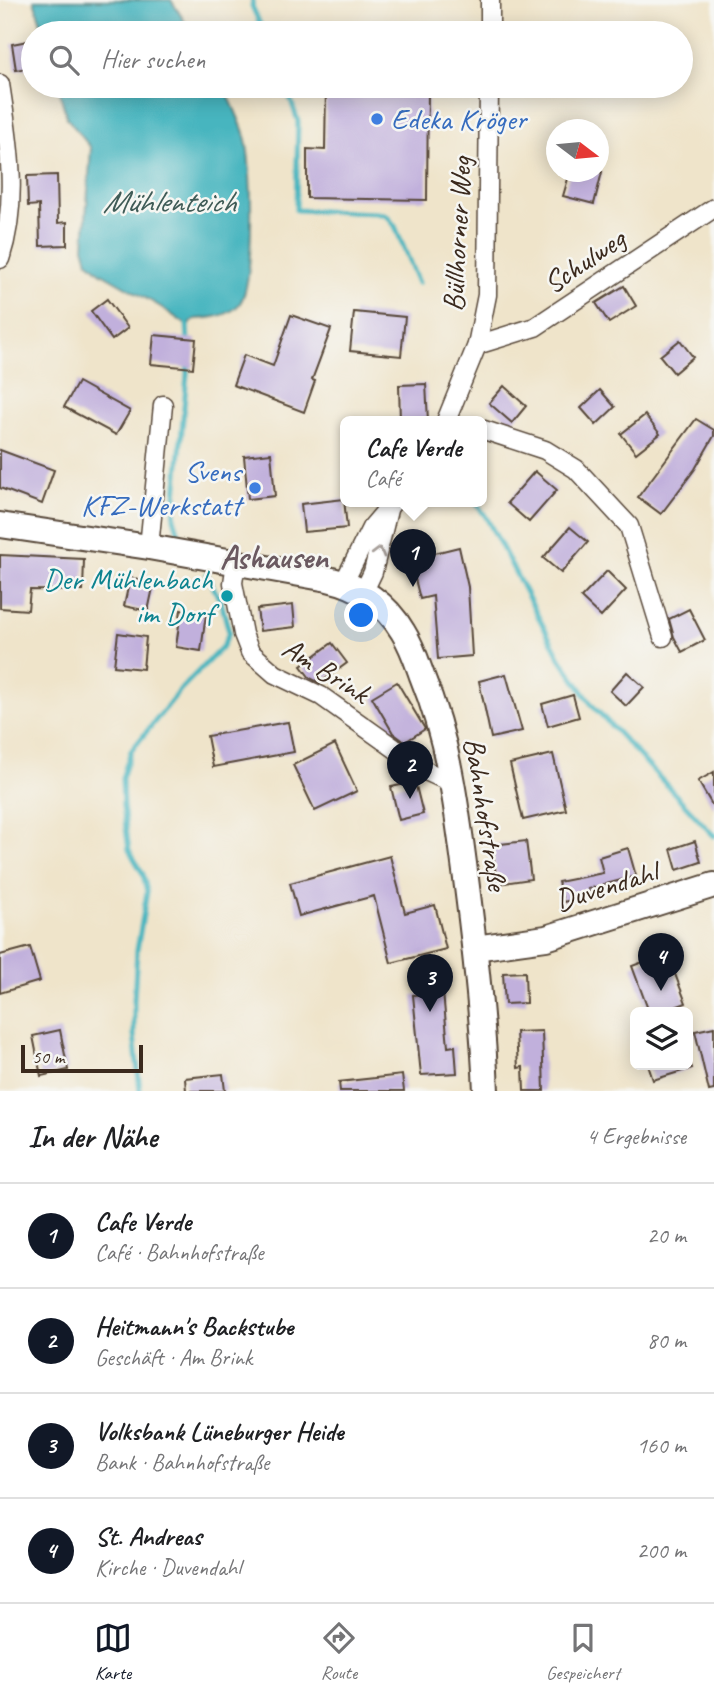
<!DOCTYPE html>
<html lang="de">
<head>
<meta charset="utf-8">
<style>
	:root { --surface:#fff; --page:#f6f6f6; --text:#202124; --muted:#757577; --line:#e0e0e0; --accent:#111827 }
	body { margin:0; font-family:Caveat,sans-serif; background:var(--page); color:var(--text) }
	.controls { position:absolute; right:21px; bottom:21px; display:grid; overflow:hidden; border-radius:10px; box-shadow:0 4px 18px #0003 }
	.controls button { width:63px; height:63px; display:grid; place-items:center; padding:0; border:0; border-bottom:2px solid var(--line); background:var(--surface); color:var(--text); font:35px sans-serif }
	.compass { position:absolute; left:546px; top:119px; width:63px; height:63px; border-radius:50%; background:var(--surface); box-shadow:0 4px 18px #0003; rotate:106deg }
	.scale { position:absolute; left:21px; bottom:18px; width:122px; box-sizing:border-box; padding-left:7px; border:4px solid #3b2a1e; border-top:0; font-size:19px; line-height:24px; white-space:nowrap; color:#3b2a1e; -webkit-text-stroke:5px #f6f6f2; paint-order:stroke }
	.you { position:absolute; left:362px; top:616px; width:24px; height:24px; margin:-18px; border:5px solid #fff; border-radius:50%; background:#1a73e8; box-shadow:0 0 0 10px #1a73e833 }
	.badge { display:grid; place-items:center; width:46px; height:46px; border-radius:50%; background:var(--accent); color:#fff; font-size:23px; font-weight:700 }
	.pin { position:absolute; translate:-50% -58px; filter:drop-shadow(0 2px 4px #0008) }
	.pin::after { content:''; position:absolute; top:37px; width:24px; height:21px; background:inherit; clip-path:polygon(0 0,100% 0,50% 100%) }
	.popup { position:absolute; left:340px; top:416px; width:147px; height:91px; box-sizing:border-box; display:grid; place-content:center; border-radius:10px; background:var(--surface); filter:drop-shadow(0 2px 5px #0005); font-size:23px; white-space:nowrap; color:var(--muted) }
	.popup b { font-size:26px; color:var(--text) }
	.popup::after { content:''; position:absolute; left:50%; top:100%; margin-left:-14px; border:14px solid transparent; border-top-color:var(--surface) }
	.list { margin:0; padding:0; list-style:none }
	h2 { display:flex; justify-content:space-between; align-items:center; height:91px; margin:0; padding:0 28px; font-size:30px }
	h2 small { font-size:23px; font-weight:400; color:var(--muted) }
	.list li { display:grid; grid-template-columns:46px 1fr auto; gap:21px; align-items:center; box-sizing:border-box; height:105px; padding:0 28px; border-top:2px solid var(--line) }
	.list b { display:block; font-size:26px; white-space:nowrap }
	.list p { margin:0; font-size:23px; white-space:nowrap; color:var(--muted) }
	.list em { font-size:23px; font-style:normal; color:var(--muted) }
	.icon { flex:none; width:38px; height:38px; fill:none; stroke:currentColor; stroke-width:2; stroke-linecap:round; stroke-linejoin:round }
	.map { position:relative; flex:none; width:714px; height:1091px; overflow:hidden }
	.search { position:absolute; background:var(--surface); box-shadow:0 4px 18px #0003; left:21px; right:21px; top:21px; height:77px; display:flex; align-items:center; gap:18px; box-sizing:border-box; padding:0 24px; border-radius:38px; color:var(--muted); font-size:26px }
	.sheet { height:511px; background:var(--surface) }
	nav { display:flex; justify-content:space-around; align-items:center; box-sizing:border-box; height:98px; border-top:2px solid var(--line); background:var(--surface); font-size:19px; color:var(--muted) }
	nav a { display:grid; justify-items:center; gap:4px }
	nav .on { color:var(--accent) }
	.map>svg:first-child { display:block }
</style>
</head>
<body>
<div class="map">
<svg width="714" height="1091" viewBox="0 0 714 1091">
	<rect width="100%" height="100%" fill="#f6f6f2"/>
	<filter id="ink" filterUnits="userSpaceOnUse"><feTurbulence type="fractalNoise" baseFrequency=".0143" numOctaves="2"/><feDisplacementMap in="SourceGraphic" scale="14" xChannelSelector="R" yChannelSelector="G"/><feConvolveMatrix kernelMatrix="1 2 1 2 8 2 1 2 1" color-interpolation-filters="sRGB"/></filter>
	<filter id="wash" filterUnits="userSpaceOnUse"><feTurbulence type="fractalNoise" baseFrequency=".00686" numOctaves="4" result="noise"/><feDisplacementMap in="SourceGraphic" scale="28" xChannelSelector="R" yChannelSelector="G"/><feGaussianBlur stdDeviation="1.57" result="paint"/><feColorMatrix in="noise" values="0 0 0 0 0 0 0 0 0 0 0 0 0 0 0 0 0 1.4 0 .05"/><feComposite in="paint" operator="in"/></filter>
	<g filter="url(#wash)">
		<rect width="100%" height="100%" fill="#efe4ca"/>
		<g fill="#46b5bf" stroke="#40706e" stroke-width="2">
			<polygon points="34,0 171,0 192,33 44,33"/>
			<path d="M58 86H224C231 102 240 119 245 136 253 163 255 282 240 303 230 317 210 318 195 319L188 326 161 307 100 272 88 261 84 247 91 148 67 118Z"/>
		</g>
		<g fill="none" stroke-linecap="round" stroke-linejoin="round">
			<g stroke="#46b5bf" stroke-width="5">
				<polyline points="253,0 252,6 264,33"/>
				<polyline points="286,86 298,121 296,210 377,213 387,216 395,226 418,283"/>
				<polyline points="187,322 188,343"/>
				<polyline points="475,501 486,517 560,658 592,705 714,836"/>
				<polyline points="179,534 174,518 188,363"/>
				<polyline points="140,1091 134,1034 134,1000 137,950 147,892 143,874 129,850 123,806 122,778 131,751 181,689 223,646 229,632 222,605 207,574"/>
			</g>
		</g>
		<g id="blocks">
			<g fill="#c1b0dc">
				<polygon points="33,40 33,67 16,70 12,44"/>
				<polygon points="326,87 428,88 427,200 307,198 307,149 325,150"/>
				<polygon points="570,172 602,172 594,204 563,196"/>
				<polygon points="57,175 58,223 67,222 67,245 40,246 39,205 28,206 27,176"/>
				<polygon points="624,286 636,306 609,323 596,303"/>
				<polygon points="107,299 128,328 112,340 91,311"/>
				<polygon points="354,312 405,317 401,356 350,351"/>
				<polygon points="291,315 331,329 312,380 315,381 304,412 233,385 244,355 273,366"/>
				<polygon points="154,335 196,339 193,368 151,364"/>
				<polygon points="680,340 693,357 674,373 660,356"/>
				<polygon points="78,382 130,411 116,435 64,407"/>
				<polygon points="426,384 428,421 400,421 399,385"/>
				<polygon points="504,386 526,406 512,423 489,403"/>
				<polygon points="600,390 615,407 596,425 581,408"/>
				<polygon points="645,415 660,434 636,453 621,434"/>
				<polygon points="696,419 714,430 714,436 695,469 661,514 638,497"/>
				<polygon points="0,450 54,470 42,504 0,488"/>
				<polygon points="271,453 275,496 248,499 244,456"/>
				<polygon points="535,471 557,490 529,522 507,503"/>
				<polygon points="344,499 347,528 304,532 301,504"/>
				<polygon points="570,527 588,542 561,573 543,558"/>
				<polygon points="459,547 468,587 472,656 438,659 433,596 420,599 410,559"/>
				<polygon points="0,555 84,559 83,591 30,590 28,610 0,608"/>
				<polygon points="607,571 626,590 601,617 581,598"/>
				<polygon points="130,578 154,583 148,611 124,606"/>
				<polygon points="293,605 295,627 260,631 257,609"/>
				<polygon points="689,609 705,640 682,652 674,637 669,619"/>
				<polygon points="181,610 206,614 201,651 176,647"/>
				<polygon points="118,633 146,637 143,669 114,666"/>
				<polygon points="332,643 347,663 320,683 310,678 301,666"/>
				<polygon points="627,672 644,687 626,706 610,691"/>
				<polygon points="506,674 522,731 491,738 479,681"/>
				<polygon points="397,682 425,729 405,742 393,733 372,697"/>
				<polygon points="573,695 579,717 548,726 542,704"/>
				<polygon points="288,722 294,752 213,767 207,736"/>
				<polygon points="335,744 357,791 315,811 293,765"/>
				<polygon points="553,754 566,810 523,820 510,764"/>
				<polygon points="714,772 714,808 698,781"/>
				<polygon points="415,782 423,814 399,820 391,787"/>
				<polygon points="526,841 531,879 497,884 492,845"/>
				<polygon points="695,841 701,862 677,870 671,849"/>
				<polygon points="628,848 636,876 588,889 590,896 563,902 558,882 603,873 599,857"/>
				<polygon points="390,856 405,913 435,905 446,949 391,963 374,896 299,916 290,883"/>
				<polygon points="30,947 40,981 0,993 0,955"/>
				<polygon points="667,953 686,1003 662,1012 649,1012 632,966"/>
				<polygon points="525,972 526,1003 505,1004 503,973"/>
				<polygon points="443,992 448,1047 455,1046 457,1073 421,1075 413,995"/>
				<polygon points="714,1027 714,1090 709,1091 695,1031"/>
				<polygon points="60,1030 68,1070 41,1076 33,1036"/>
				<polygon points="542,1031 544,1091 524,1091 523,1067 518,1068 516,1032"/>
				<polygon points="648,1065 691,1065 692,1068 653,1080"/>
				<polygon points="223,1074 225,1091 186,1091 185,1078"/>
				<polygon points="402,1075 404,1091 340,1091 339,1082"/>
			</g>
		</g>
	</g>
	<g filter="url(#ink)">
		<use href="#blocks" fill-opacity="0" stroke="#564638" stroke-width="2"/>
		<g fill="none" stroke-linecap="round" stroke-linejoin="round">
			<g stroke="#564638" stroke-width="21">
				<g id="street">
					<polyline points="490,33 490,0"/>
					<path d="M0 84C9 143 19 201 0 259"/>
					<polyline points="477,345 535,327 714,208"/>
					<polyline points="446,421 477,345 487,295 489,86"/>
					<polyline points="481,429 545,450 576,469 629,526 663,637"/>
					<polyline points="149,547 163,405"/>
					<polyline points="236,562 233,583 243,634 250,652 275,674 321,696 428,772 452,783"/>
					<polyline points="344,582 371,528 394,501"/>
					<polyline points="364,591 373,572 388,510"/>
				</g>
			</g>
			<g stroke="#564638" stroke-width="28">
				<g id="secondary">
					<path d="M0 525 149 547 328 579C360 586 386 603 403 632 412 646 417 662 422 676 449 742 457 809 466 879 475 949 483 1020 486 1091"/>
					<polyline points="475,948 546,938 714,885"/>
				</g>
			</g>
			<use href="#street" stroke="#fff" stroke-width="18"/>
			<use href="#secondary" stroke="#fff" stroke-width="24"/>
		</g>
		<defs><path id="oneway-chevron" d="M-2-3.5L2.5 0L-2 3.5" fill="none" stroke-width="1.6" stroke-linecap="round" stroke-linejoin="round" transform="scale(1.75)"/></defs>
		<use stroke="#a79f9a" href="#oneway-chevron" transform="translate(379 552) rotate(-75)"/>
	</g>
	<g fill="#3f7fe0" stroke="#f6f6f2" stroke-width="2.5">
		<circle cx="377" cy="119" r="7"/>
		<circle cx="255" cy="488" r="7"/>
	</g>
	<circle fill="#0f9aa8" stroke="#f6f6f2" stroke-width="2.5" cx="227" cy="596" r="7"/>
	<g text-anchor="middle" stroke-width="5" stroke-linejoin="round" paint-order="stroke">
		<g font-size="30" fill="#366cbe" stroke="#f6f6f2" text-anchor="start">
			<text x="391" y="129">Edeka Kröger</text>
			<text x="241" y="481" text-anchor="end">Svens<tspan x="241" dy="34">KFZ-Werkstatt</tspan></text>
		</g>
		<g font-size="30" fill="#3b2a1e" stroke="#f6f6f2">
			<text transform="translate(457 234) rotate(-87)" y="10">Büllhorner Weg</text>
			<text transform="translate(584 261) rotate(-34)" y="10">Schulweg</text>
			<text transform="translate(326 670) rotate(32)" y="10">Am Brink</text>
			<text transform="translate(486 814) rotate(81)" y="10">Bahnhofstraße</text>
			<text transform="translate(606 886) rotate(-17)" y="10">Duvendahl</text>
		</g>
		<g font-size="30" fill="#0d838f" stroke="#f6f6f2" text-anchor="end">
			<text x="213" y="589">Der Mühlenbach<tspan x="213" dy="34">im Dorf</tspan></text>
		</g>
		<g font-size="32" font-style="italic" fill="#3f5b56" stroke="#f6f6f2">
			<text x="169" y="212">Mühlenteich</text>
		</g>
		<g font-size="33" font-weight="bold" fill="#6a5960" stroke="#f6f6f2">
			<text x="274" y="568">Ashausen</text>
		</g>
	</g>
</svg>
<div class="controls">
<button><svg class="icon" aria-label="layers" viewBox="0 0 24 24"><path d="M12 4l9 5-9 5-9-5zM3 14l9 5 9-5"/></svg></button>
</div>
<svg class="compass" viewBox="-18 -18 36 36"><path d="M0-13l5 13h-10z" fill="#e53935"/><path d="M0 13l5-13h-10z" fill="#757577"/></svg>
<div class="scale">50 m</div>
<div class="you"></div>
<div class="pin badge" style="left:413px;top:587px">1</div>
<div class="popup"><b>Cafe Verde</b>Café</div>
<div class="pin badge" style="left:410px;top:799px">2</div>
<div class="pin badge" style="left:430px;top:1012px">3</div>
<div class="pin badge" style="left:661px;top:991px">4</div>
<div class="search"><svg class="icon" aria-label="search" viewBox="0 0 24 24"><circle cx="10" cy="10" r="6"/><path d="M15 15l6 6"/></svg>Hier suchen</div>
</div>
<section class="sheet">
<h2>In der Nähe<small>4 Ergebnisse</small></h2>
<ul class="list">
<li><span class="badge">1</span><div><b>Cafe Verde</b><p>Café · Bahnhofstraße</p></div><em>20 m</em></li>
<li><span class="badge">2</span><div><b>Heitmann's Backstube</b><p>Geschäft · Am Brink</p></div><em>80 m</em></li>
<li><span class="badge">3</span><div><b>Volksbank Lüneburger Heide</b><p>Bank · Bahnhofstraße</p></div><em>160 m</em></li>
<li><span class="badge">4</span><div><b>St. Andreas</b><p>Kirche · Duvendahl</p></div><em>200 m</em></li>
</ul>
</section>
<nav>
<a class="on"><svg class="icon" aria-label="map" viewBox="0 0 24 24"><path d="M3 6l6-2 6 2 6-2v14l-6 2-6-2-6 2zM9 4v14M15 6v14"/></svg>Karte</a>
<a><svg class="icon" aria-label="directions" viewBox="0 0 24 24"><path d="M12 3l9 9-9 9-9-9zM9 14v-3h6M13 9l2 2-2 2"/></svg>Route</a>
<a><svg class="icon" aria-label="saved" viewBox="0 0 24 24"><path d="M7 4h10v16l-5-4-5 4z"/></svg>Gespeichert</a>
</nav>
</body>
</html>
